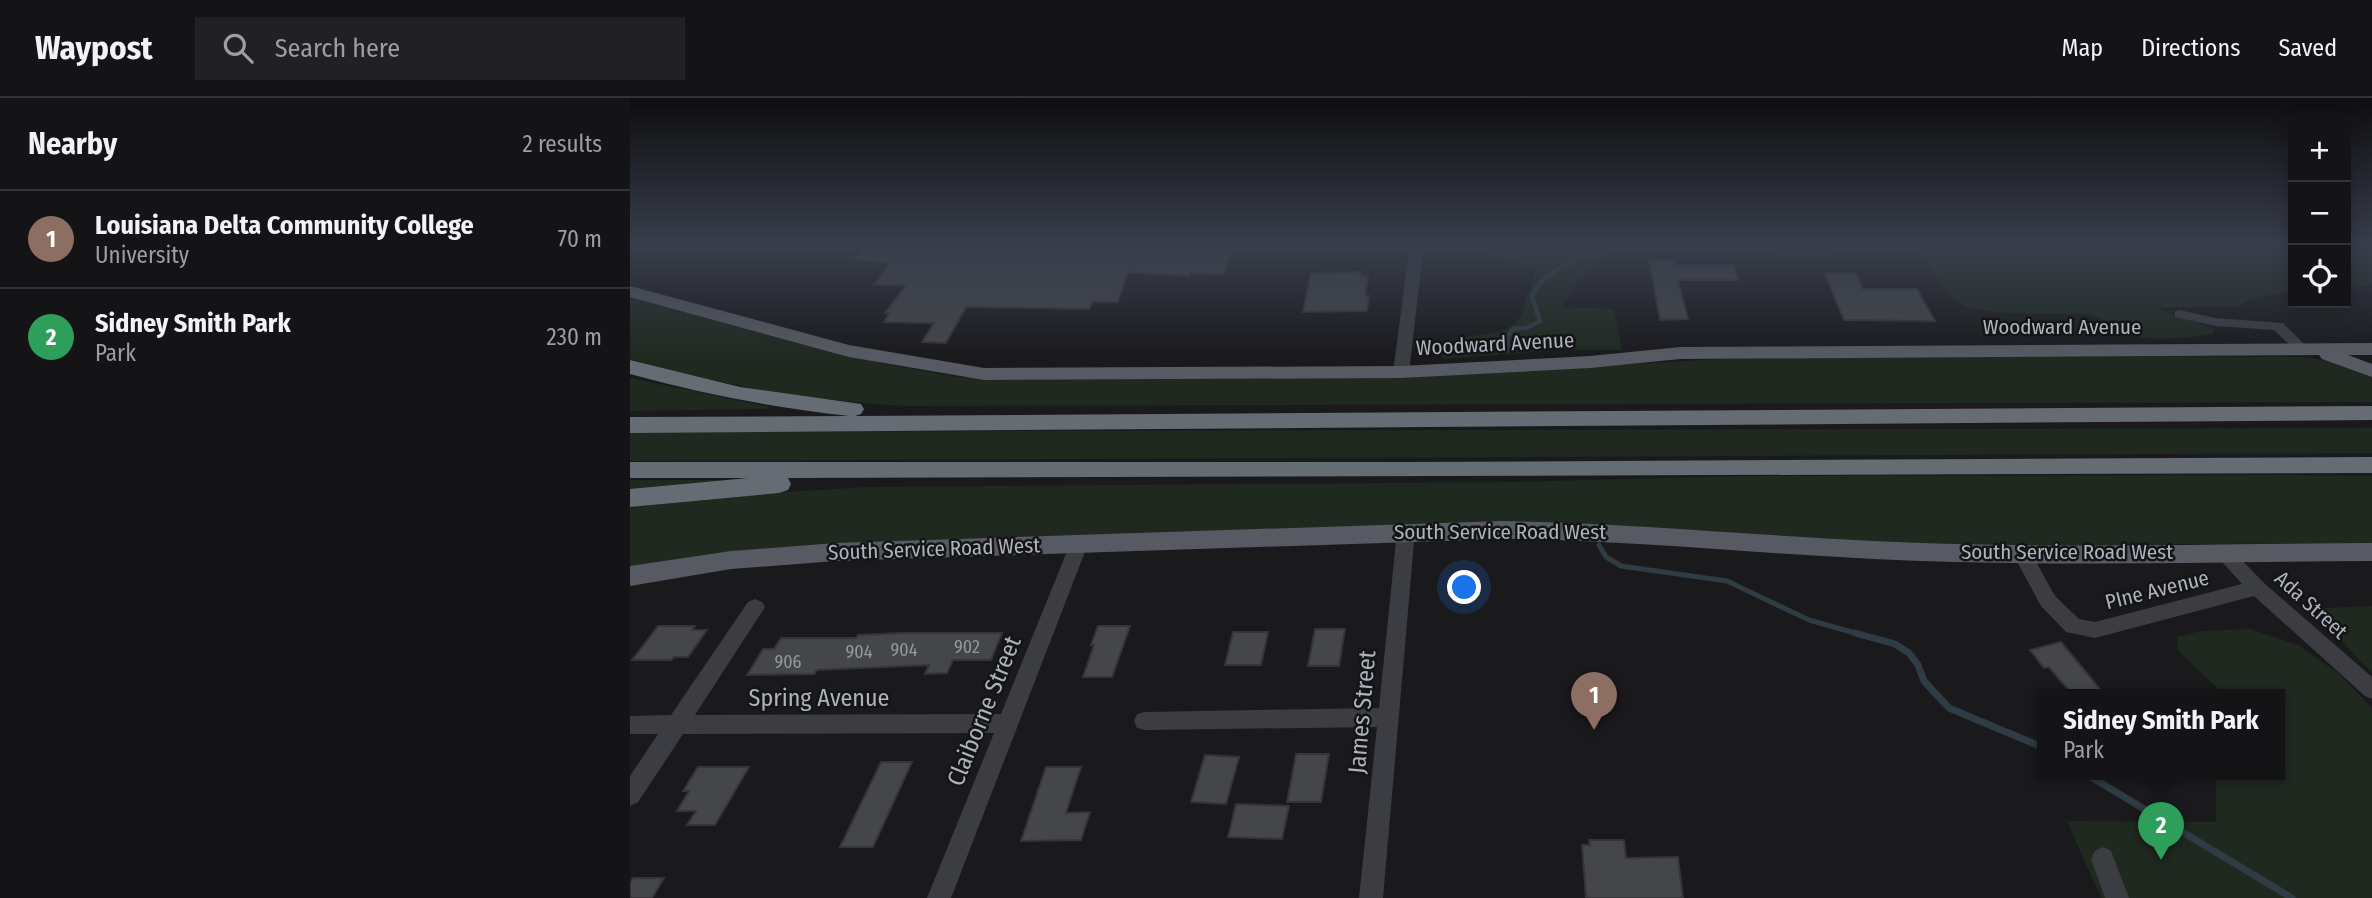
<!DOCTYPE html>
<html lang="en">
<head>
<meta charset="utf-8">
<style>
	:root { --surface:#141416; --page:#212123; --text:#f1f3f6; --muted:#9d9ea1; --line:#333335; --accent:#ffa230 }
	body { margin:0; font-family:"Fira Sans Condensed",sans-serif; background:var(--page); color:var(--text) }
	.controls { position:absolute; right:21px; top:21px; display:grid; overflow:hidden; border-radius:0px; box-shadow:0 4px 18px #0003 }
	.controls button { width:63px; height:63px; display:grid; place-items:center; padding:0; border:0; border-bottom:2px solid var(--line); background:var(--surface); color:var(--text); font:35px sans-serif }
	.you { position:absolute; left:835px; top:490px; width:24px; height:24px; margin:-18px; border:5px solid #fff; border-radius:50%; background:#1a73e8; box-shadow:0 0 0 10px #1a73e833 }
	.badge { display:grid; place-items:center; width:46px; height:46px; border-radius:50%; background:var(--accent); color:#fff; font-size:23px; font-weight:700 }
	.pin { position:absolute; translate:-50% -58px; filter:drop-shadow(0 2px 4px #0008) }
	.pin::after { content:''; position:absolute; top:37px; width:24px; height:21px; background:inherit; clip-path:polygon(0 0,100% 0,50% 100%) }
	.popup { position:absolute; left:1407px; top:591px; width:248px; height:91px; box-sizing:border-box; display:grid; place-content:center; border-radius:0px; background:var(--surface); filter:drop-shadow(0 2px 5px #0005); font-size:23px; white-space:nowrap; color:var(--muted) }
	.popup b { font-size:26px; color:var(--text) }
	.popup::after { content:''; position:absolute; left:50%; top:100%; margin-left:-14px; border:14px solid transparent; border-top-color:var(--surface) }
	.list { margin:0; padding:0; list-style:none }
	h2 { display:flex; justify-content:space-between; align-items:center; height:91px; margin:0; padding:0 28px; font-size:30px }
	h2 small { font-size:23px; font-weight:400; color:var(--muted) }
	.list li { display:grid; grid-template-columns:46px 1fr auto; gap:21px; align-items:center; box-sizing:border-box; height:98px; padding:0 28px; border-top:2px solid var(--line) }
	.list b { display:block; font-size:26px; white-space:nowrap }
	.list p { margin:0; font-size:23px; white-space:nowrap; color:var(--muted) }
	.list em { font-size:23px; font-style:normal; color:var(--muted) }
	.icon { flex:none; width:38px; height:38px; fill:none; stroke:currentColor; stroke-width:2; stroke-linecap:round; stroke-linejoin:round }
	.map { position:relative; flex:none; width:1742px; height:800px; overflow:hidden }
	header { display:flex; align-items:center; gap:42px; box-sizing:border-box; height:98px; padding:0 35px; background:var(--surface); border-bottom:2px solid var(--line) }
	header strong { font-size:33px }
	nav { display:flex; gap:38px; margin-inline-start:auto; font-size:24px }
	.search { width:490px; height:63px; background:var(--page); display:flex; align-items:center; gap:18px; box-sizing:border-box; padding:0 24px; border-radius:0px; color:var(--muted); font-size:26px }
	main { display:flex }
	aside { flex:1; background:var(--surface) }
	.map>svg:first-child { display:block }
</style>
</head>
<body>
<header>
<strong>Waypost</strong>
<div class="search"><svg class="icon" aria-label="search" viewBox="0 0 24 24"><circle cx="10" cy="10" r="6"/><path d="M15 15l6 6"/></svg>Search here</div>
<nav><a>Map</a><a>Directions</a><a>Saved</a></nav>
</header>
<main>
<aside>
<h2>Nearby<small>2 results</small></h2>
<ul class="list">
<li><span class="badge" style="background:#8d6e63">1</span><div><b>Louisiana Delta Community College</b><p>University</p></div><em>70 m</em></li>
<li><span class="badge" style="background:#2e9e5b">2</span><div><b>Sidney Smith Park</b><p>Park</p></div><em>230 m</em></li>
</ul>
</aside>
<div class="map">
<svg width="1742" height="800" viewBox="0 0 1742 800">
	<rect width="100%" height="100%" fill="#1a1a1d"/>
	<g fill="#1f2920">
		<path d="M802 147H1264L1273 156 1170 158 979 154 948 183 931 209 984 211 992 252H927L815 261 810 258C823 224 875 250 893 215 895 210 894 203 896 198 901 188 908 179 903 168L888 166 882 162 852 155Z"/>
		<path d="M1288 147H1663V194L1626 199 1606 208 1525 210 1585 231 1582 236C1558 240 1532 242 1508 239 1490 237 1476 218 1454 216 1424 214 1345 221 1323 201 1308 188 1298 163 1288 147Z"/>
		<polygon points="1716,147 1742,147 1742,187 1716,189"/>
		<path d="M0 198 260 267 328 279 377 281 749 280 1109 260 1300 257 1672 259 1705 264 1742 278V304L273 308C179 302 90 287 0 261Z"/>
		<polygon points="0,280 140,309 137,311 0,313"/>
		<polygon points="1742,330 1742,355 0,363 0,334"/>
		<polygon points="1655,377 1742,378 1742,445 1538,446 1535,449 1275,447 893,423 480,437 0,471 0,410 90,398 237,389 882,384 1109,378"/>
		<polygon points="0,382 89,382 85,386 0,396"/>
		<polygon points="1742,508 1742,575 1689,519 1693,510"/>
		<polygon points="1620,531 1668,547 1708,575 1742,610 1742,800 1471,800 1437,723 1586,724 1586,676 1650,676 1650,596 1593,596 1548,552 1547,539 1571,533"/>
	</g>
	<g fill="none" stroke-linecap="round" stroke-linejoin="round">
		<path stroke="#2f3c43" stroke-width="4.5" d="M879 252 877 240 883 231 896 230 910 223 902 199C908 176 944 165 963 152L964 147"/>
		<polyline stroke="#2f3c43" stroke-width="5" points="969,447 976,459 991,468 1097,483 1179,522 1232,537"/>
		<g stroke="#2f3c43" stroke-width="7">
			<polyline points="1225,535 1265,546 1279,555 1288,567 1294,583 1319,610 1412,649"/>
			<polyline points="1456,676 1662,800"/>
		</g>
	</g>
	<g fill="#44464a" stroke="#343539" stroke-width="2">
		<polygon points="241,147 498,147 496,151 529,151 533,147 604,147 593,176 560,175 558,178 498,174 488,204 462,204 459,211 336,209 316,245 292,244 304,225 254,224 259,216 255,215 276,187 244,187 260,165 224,162 235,149"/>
		<polygon points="1019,162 1044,162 1045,167 1103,167 1109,182 1048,182 1058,221 1030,222"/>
		<polygon points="732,174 731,178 738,178 735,198 739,198 737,213 673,214 681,175"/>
		<polygon points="1195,175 1226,175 1233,191 1287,191 1305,223 1214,222"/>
		<polygon points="28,528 65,528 62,532 77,532 58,559 44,559 41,562 2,562"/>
		<polygon points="468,528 500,528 482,579 453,579 464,547 461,547"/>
		<polygon points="685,531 715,531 709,568 678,568"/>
		<polygon points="603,534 638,534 631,567 595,567"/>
		<polygon points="271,535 372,535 361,562 323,562 317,575 295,576 299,567 187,572 184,576 117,577 133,551 144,551 151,540 226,540 228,537"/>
		<polygon points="1431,544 1446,562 1474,596 1442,596 1419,569 1414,570 1400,552"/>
		<polygon points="666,656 699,656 691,704 657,704"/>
		<polygon points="575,657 609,659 596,706 561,704"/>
		<polygon points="251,664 282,664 243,749 210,749"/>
		<polygon points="68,669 119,669 85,727 57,727 66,713 47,713 59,693 53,693"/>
		<polygon points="416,669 451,669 436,715 460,714 451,742 391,743"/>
		<polygon points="606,706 659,708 652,741 598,739"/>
		<polygon points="959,742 994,742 996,760 1048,759 1053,800 956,800 952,747 960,747"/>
		<polygon points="3,780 34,780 22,800 0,800 0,785"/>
	</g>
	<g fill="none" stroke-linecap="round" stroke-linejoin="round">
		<g fill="#3b3d42" fill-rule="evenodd">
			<polygon points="786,150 793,154 779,274 771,279 763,274 779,154"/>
			<polygon points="1550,212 1585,220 1653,225 1679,251 1677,254 1667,254 1644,232 1585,228 1545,219 1545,213"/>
			<polygon points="776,426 782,428 785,433 753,800 729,800 747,629 515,632 507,630 504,623 507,616 515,614 749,610 767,433 770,428"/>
			<polygon points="449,439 455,441 458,446 321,800 297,800 364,635 53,636 8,704 0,708 0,678 28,636 0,636 0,618 41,617 118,504 125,501 132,504 135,509 65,617 371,616 440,446 443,441"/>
			<polygon points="1592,447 1599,449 1634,485 1742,579 1742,601 1735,598 1624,498 1465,540 1436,534 1411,508 1383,456 1385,451 1399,451 1425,498 1449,521 1465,524 1612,486 1583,454 1585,449"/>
			<polygon points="1473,749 1481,753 1499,800 1475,800 1461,761 1465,753"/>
		</g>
		<g fill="#575a62" fill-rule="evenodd">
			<polygon points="0,188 219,247 354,270 771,268 960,258 1050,249 1742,245 1742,257 1718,257 1742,266 1742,279 1692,261 1689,257 1050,261 960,270 771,280 354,282 219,259 0,199"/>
			<path d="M873 423C997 425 1120 437 1244 443 1409 451 1576 446 1742 445V463C1576 464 1409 469 1244 461 1120 455 997 442 873 441L206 463 101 471 0 488V468L101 453 206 445Z"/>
		</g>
		<g fill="#666c74" fill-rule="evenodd">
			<path d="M0 262 110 289 231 306 234 311 231 316 225 318 1742 308V322L0 335V319L219 318C145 310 72 296 0 276Z"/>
			<polygon points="1742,359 1742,375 158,380 161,386 158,392 149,395 0,409 0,391 118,380 0,380 0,364 782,364"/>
		</g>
	</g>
	<linearGradient id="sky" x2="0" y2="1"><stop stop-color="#0e0e10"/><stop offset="0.57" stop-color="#383e4c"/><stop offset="1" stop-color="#383e4c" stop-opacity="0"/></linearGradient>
	<rect width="1742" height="259" fill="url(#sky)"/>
	<g text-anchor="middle" stroke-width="5" stroke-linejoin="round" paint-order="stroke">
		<g font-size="18" fill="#9298a0">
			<text x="337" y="555">902</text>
			<text x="274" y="558">904</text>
			<text x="229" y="560">904</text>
			<text x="158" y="570">906</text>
		</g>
		<g font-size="21" fill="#acb3bd" stroke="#151518">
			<text x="1432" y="236">Woodward Avenue</text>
			<text transform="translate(865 246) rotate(-3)" y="7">Woodward Avenue</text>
			<text x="870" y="441">South Service Road West</text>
			<text transform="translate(304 451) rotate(-2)" y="7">South Service Road West</text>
			<text x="1437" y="461">South Service Road West</text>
			<text transform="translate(1527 492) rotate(-14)" y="7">PIne Avenue</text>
			<text transform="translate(1681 507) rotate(42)" y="7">Ada Street</text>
		</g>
		<g font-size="24" fill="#acb3bd" stroke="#151518">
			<text x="189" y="608">Spring Avenue</text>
			<text transform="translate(354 613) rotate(-68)" y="8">Claiborne Street</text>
			<text transform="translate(732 614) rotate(-85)" y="8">James Street</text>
		</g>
	</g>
</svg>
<div class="controls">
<button>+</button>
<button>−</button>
<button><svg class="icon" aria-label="locate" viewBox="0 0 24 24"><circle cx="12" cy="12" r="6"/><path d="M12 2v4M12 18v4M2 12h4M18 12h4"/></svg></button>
</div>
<div class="you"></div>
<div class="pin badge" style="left:964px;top:632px;background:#8d6e63">1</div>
<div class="pin badge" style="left:1531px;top:762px;background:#2e9e5b">2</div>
<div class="popup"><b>Sidney Smith Park</b>Park</div>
</div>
</main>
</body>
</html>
